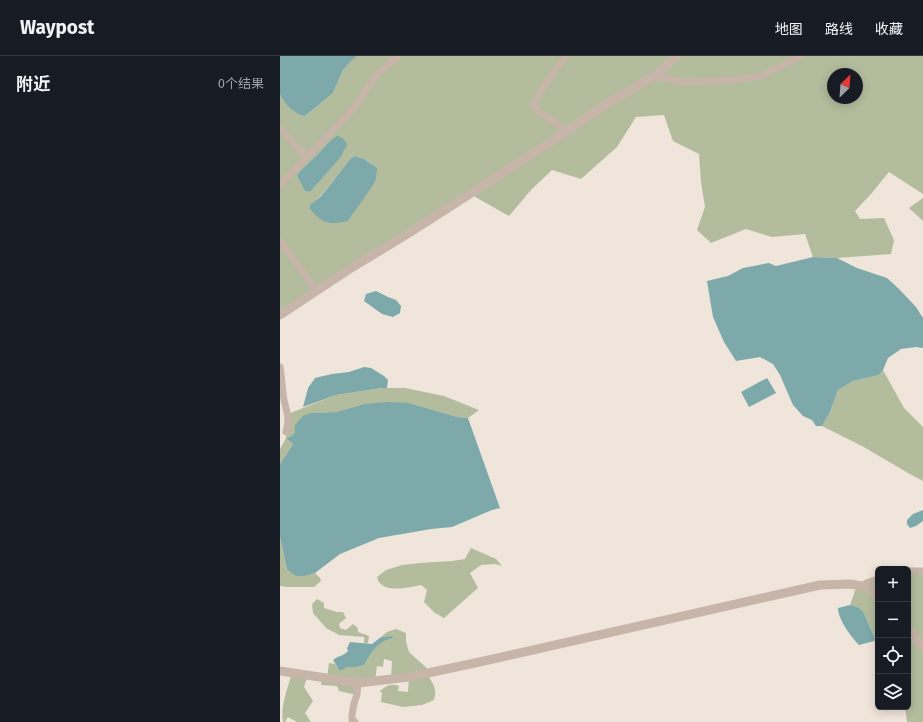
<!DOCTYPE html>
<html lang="zh">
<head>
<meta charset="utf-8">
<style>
	:root { --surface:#171b24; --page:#20242c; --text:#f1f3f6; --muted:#9ea1a6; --line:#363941 }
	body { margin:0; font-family:"Fira Sans","Noto Sans SC",sans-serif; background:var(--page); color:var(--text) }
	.controls { position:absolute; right:12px; bottom:12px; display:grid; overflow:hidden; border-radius:6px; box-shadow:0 2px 10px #0003 }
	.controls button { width:36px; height:36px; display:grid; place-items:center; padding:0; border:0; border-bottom:1px solid var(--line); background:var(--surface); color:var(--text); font:20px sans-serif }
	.compass { position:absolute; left:547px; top:12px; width:36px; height:36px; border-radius:50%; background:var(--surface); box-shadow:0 2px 10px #0003; rotate:25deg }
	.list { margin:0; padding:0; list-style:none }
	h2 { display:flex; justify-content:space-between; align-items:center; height:52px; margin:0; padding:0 16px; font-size:17px }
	h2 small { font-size:13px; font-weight:400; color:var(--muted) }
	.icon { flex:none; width:22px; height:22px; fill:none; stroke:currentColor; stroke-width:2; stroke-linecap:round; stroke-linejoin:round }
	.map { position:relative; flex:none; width:643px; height:666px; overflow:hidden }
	header { display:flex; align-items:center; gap:24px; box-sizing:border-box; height:56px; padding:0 20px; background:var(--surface); border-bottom:1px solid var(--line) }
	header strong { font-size:19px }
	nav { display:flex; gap:22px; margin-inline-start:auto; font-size:14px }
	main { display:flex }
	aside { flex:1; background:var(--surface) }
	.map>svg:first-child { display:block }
</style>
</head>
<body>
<header>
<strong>Waypost</strong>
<nav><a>地图</a><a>路线</a><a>收藏</a></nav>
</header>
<main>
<aside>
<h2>附近<small>0个结果</small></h2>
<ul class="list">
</ul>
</aside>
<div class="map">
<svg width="643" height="666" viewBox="0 0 643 666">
	<rect width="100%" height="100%" fill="#efe5db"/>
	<g fill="#b3bd9d" fill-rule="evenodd">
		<path d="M77 0H643V138L609 116 591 138 575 155 580 163 604 162 614 184 611 198 557 202 533 201 525 178 492 181 466 173 431 187 417 174 425 151 421 126 419 98 393 85 384 59 356 61 337 91 301 123 272 114 251 134 229 160 190 138 0 259V39L3 44 25 60 53 37 63 14 71 5ZM553 18H577V42H553ZM49 86 65 93 61 101 32 134 28 136 25 135 17 120 18 117 38 98ZM75 100 84 103 92 108 82 144 68 165 33 147C47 134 59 118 71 102Z"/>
		<polygon points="643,142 643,165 629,152"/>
		<polygon points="603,314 624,352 643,371 643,425 628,417 582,390 542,370 550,356 558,334 573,325 599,319"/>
		<polygon points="102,332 125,332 164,340 199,354 188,362 177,361 129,347 84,348 56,356 31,357 12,380 6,382 13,388 0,408 0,393 6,382 8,358 56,339"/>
		<polygon points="0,481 7,513 25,520 35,517 40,522 41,525 34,531 7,531 0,530"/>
		<path d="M191 492 216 503 222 510 215 508 201 509 190 517 198 532 164 562 155 557 144 546 147 534 141 529C130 531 109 537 100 527 98 526 98 523 97 521L106 514 122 509 140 507 172 505 185 503Z"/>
		<polygon points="628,515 643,515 643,666 627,666 625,651 628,651"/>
		<polygon points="598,523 598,587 597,584 594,585 594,581 584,557 570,549 577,529"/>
		<polygon points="37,543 44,547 44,552 57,556 63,556 66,562 59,568 60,572 66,574 73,568 78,572 78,576 89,580 88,587 84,587 84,581 59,579 46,572 33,557 32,548"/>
		<path d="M116 573 126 577V585L129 596 151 616 147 617C152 628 158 631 154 644L142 649 123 651 101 646 102 636H99C106 630 110 627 119 630L118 635 128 636 129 621 111 623 112 605 104 603 103 611 97 610 95 625 78 627 77 639 59 635 57 630 41 629 42 621 47 622 49 607 55 608 60 614 67 611H76L84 609C92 596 96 586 112 582V580L101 581 107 576Z"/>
		<path d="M12 617 28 619 24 631 33 645 25 657 31 666H17L8 661 5 666H3C0 651 8 631 12 617Z"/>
	</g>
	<g fill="#7da9aa">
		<path d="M0 0H77L71 5 63 14 53 37 25 60C14 58 5 48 0 39Z"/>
		<path d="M57 80C62 81 66 84 67 89L61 101 32 134 29 136 25 135 17 120 18 117 38 98 49 86Z"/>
		<path d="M75 100 84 103 97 112 96 123 93 129 68 165C48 169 43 168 30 153V149L40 141 51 128 71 102Z"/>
		<polygon points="533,201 557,202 577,212 607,222 619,233 636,251 643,262 643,292 636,291 621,293 608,302 603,314 599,319 573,325 558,334 550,356 542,370 536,370 532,364 523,360 513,349 500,319 493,308 480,301 456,305 444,286 433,261 427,225 448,220 463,212 489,207 496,210"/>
		<polygon points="96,235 108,241 116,244 121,250 120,257 113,261 102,258 84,245 86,238"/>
		<polygon points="84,311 91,312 104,320 108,324 107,332 102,332 56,339 23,351 28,332 35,322 52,318 69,316"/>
		<polygon points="487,322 496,337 469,351 461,336"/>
		<polygon points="107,346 129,347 177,361 188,362 220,452 212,454 172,471 151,473 99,482 60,498 35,517 25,520 16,520 7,513 0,481 0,408 13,388 6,382 12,380 15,376 15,369 23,360 31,357 56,356 84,348"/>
		<polygon points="643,454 643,465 636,470 630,472 627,468 627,464 633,458"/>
		<path d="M570 549 579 552 584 557 594 581V585L579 589C571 581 558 563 558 552Z"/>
		<path d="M112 580 113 582C96 586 92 596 84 609L76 611H67L60 615 53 604C59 599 62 601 68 595L67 592 70 586 92 588 101 581Z"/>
	</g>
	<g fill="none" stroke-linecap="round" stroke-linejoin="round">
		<g stroke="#c6b5a8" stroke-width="7">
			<polyline points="373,21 385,22 403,26 453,24 482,20 521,0"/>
			<polyline points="0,72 12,86 27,101"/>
			<polyline points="285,76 279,69 259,56 256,53 254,49 256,44 268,24 286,0"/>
			<polyline points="0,129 74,52 97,18 118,0"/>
			<polyline points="0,185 37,235"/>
			<path d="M0 311C2 322 2 333 4 344 7 357 10 362 6 376"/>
			<polyline points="628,515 643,515"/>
			<polyline points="586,527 598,523"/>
			<polyline points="75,666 72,664 72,659 74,647 77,639 78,627"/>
		</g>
		<g stroke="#c6b5a8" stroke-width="9">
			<polyline points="0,259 68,214 129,177 274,84 328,47 378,18 396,0"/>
			<polyline points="628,573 643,591"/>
			<polyline points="0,615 78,627 129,621 195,607 540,529 570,528 588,531 598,541"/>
		</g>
	</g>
</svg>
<div class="controls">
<button>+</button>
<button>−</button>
<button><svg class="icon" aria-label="locate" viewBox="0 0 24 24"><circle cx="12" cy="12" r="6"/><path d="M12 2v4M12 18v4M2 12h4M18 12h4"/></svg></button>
<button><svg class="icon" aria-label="layers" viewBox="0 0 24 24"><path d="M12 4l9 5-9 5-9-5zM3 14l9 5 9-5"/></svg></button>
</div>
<svg class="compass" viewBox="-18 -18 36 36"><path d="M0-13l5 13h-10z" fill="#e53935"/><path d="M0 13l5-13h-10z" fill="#9ea1a6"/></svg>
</div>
</main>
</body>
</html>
